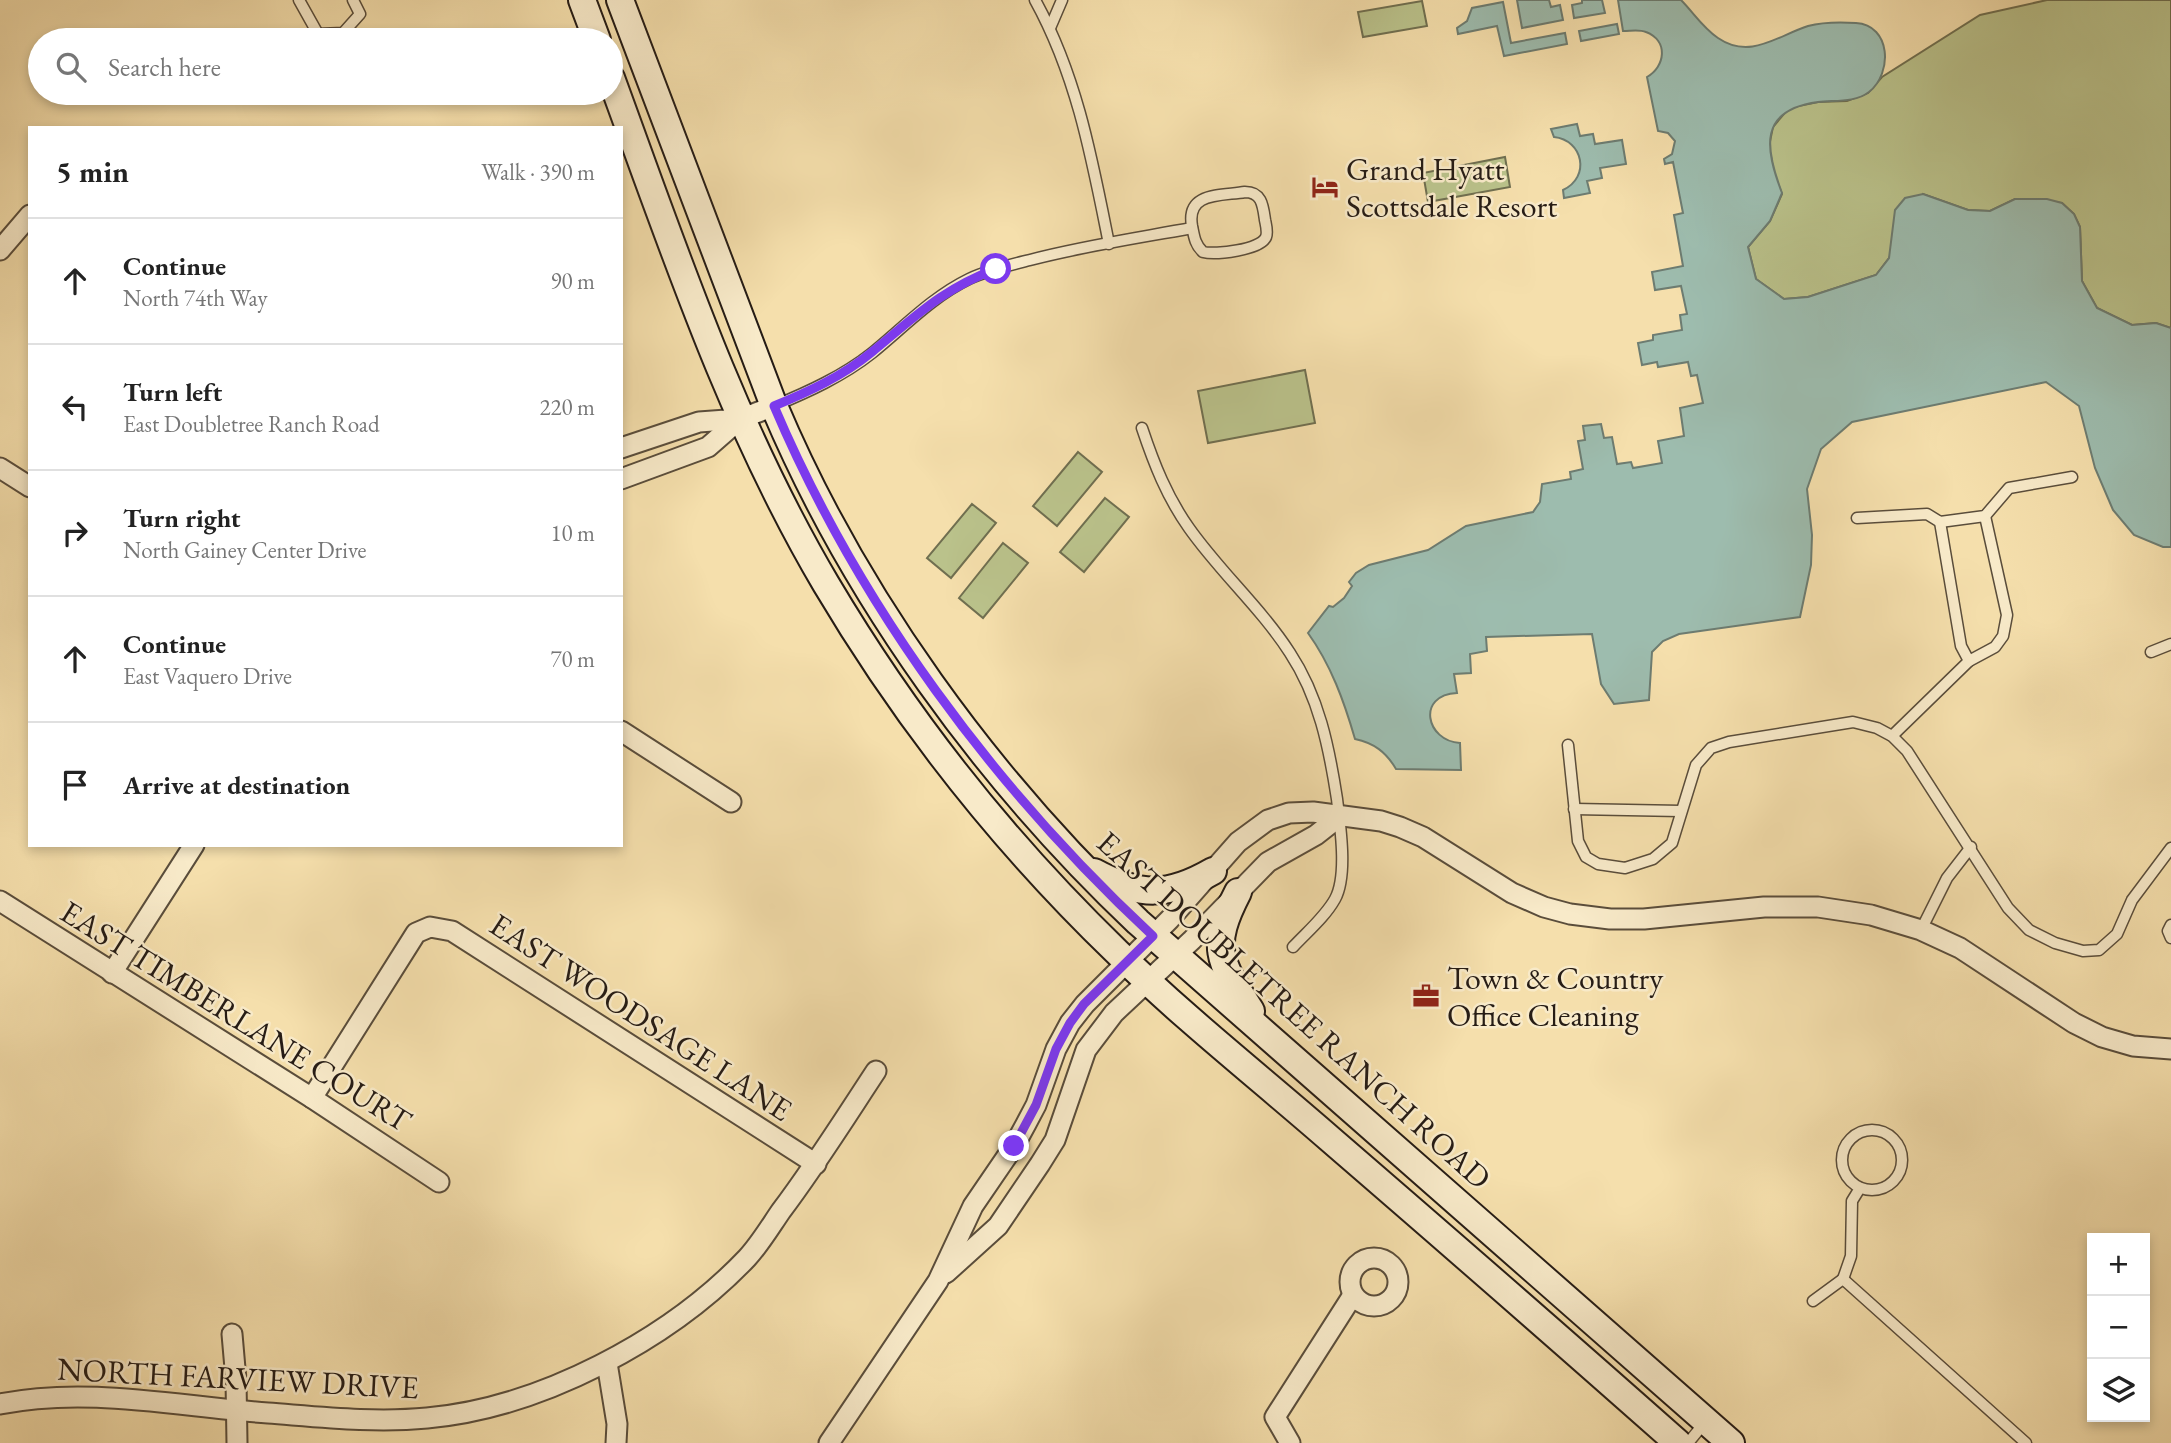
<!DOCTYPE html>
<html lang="en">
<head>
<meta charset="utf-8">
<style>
	:root { --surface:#fff; --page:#f6f6f6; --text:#222; --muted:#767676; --line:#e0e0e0 }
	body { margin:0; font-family:"EB Garamond",serif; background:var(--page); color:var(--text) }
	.controls { position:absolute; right:21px; bottom:21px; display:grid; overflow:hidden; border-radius:0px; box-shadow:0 4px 10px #0003 }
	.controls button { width:63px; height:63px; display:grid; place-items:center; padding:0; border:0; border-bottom:2px solid var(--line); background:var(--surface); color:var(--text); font:35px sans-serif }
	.stop { position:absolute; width:21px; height:21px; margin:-16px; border:5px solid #7c3aed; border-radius:50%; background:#fff }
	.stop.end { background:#7c3aed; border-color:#fff; box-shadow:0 2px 7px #0008 }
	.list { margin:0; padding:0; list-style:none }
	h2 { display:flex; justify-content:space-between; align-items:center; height:91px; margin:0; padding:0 28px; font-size:30px }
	h2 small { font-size:23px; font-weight:400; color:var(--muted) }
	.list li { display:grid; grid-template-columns:46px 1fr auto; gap:21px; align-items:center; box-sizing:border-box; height:126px; padding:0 28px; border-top:2px solid var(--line) }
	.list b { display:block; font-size:26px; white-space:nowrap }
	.list p { margin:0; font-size:23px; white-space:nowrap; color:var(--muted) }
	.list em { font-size:23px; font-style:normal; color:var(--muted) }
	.icon { flex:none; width:38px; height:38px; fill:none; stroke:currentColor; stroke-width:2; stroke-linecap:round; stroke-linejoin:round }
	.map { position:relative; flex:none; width:2171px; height:1443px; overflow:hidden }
	.search { position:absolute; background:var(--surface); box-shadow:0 4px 10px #0003; left:28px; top:28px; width:595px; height:77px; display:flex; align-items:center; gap:18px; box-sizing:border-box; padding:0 24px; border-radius:38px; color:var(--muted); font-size:26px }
	.panel { position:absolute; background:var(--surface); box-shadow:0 4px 10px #0003; left:28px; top:126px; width:595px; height:721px; border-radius:0px }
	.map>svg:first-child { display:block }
</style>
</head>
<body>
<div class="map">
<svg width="2171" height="1443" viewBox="0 0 2171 1443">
	<rect width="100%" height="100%" fill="#f5dfac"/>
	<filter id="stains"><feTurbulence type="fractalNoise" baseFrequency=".00286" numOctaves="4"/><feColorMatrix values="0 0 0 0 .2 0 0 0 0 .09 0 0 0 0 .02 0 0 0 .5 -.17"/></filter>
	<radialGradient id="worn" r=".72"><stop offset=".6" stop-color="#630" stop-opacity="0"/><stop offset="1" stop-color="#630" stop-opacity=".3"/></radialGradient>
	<g fill="#bac28b" stroke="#706f50" stroke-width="2">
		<polygon points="2047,0 2171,0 2171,328 2156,323 2132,325 2097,308 2082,281 2080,227 2074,214 2062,203 2015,199 1990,211 1968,210 1923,194 1889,258 1876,275 1808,297 1784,299 1756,279 1748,247 1770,221 1782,194 1774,173 1769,146 1773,127 1789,108 1818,102 1847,101 1868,93 1882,77 1980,15"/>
		<polygon points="1422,1 1427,26 1363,37 1358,12"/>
		<polygon points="1505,157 1510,187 1428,202 1423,173"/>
		<polygon points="1305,370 1315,423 1208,443 1198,391"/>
		<polygon points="1078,452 1102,472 1057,526 1033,506"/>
		<polygon points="1105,498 1129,517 1084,572 1060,552"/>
		<polygon points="972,504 996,523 951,578 927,558"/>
		<polygon points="1003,543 1028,563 983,618 959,598"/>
	</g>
	<g fill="#9dbcae" stroke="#6d7c71" stroke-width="2">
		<polygon points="1517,0 1549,0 1551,7 1560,5 1563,20 1522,28"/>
		<polygon points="1582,0 1602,0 1605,13 1574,18 1572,5 1582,3"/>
		<path d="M1618 0H1681C1693 12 1703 28 1718 38 1750 60 1777 36 1808 26 1823 22 1840 22 1856 23 1891 25 1893 73 1869 92 1855 103 1834 100 1818 102 1758 110 1765 148 1782 193L1770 221 1748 247 1756 279 1784 299 1808 297 1876 275 1889 258 1895 210 1905 198 1923 194 1968 210 1990 211 2015 199H2047L2062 203 2074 214 2080 227 2082 281 2097 308 2132 325 2156 323 2171 328V547H2163L2134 535 2113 510 2095 468 2079 406 2046 382 1852 422 1821 449 1807 489 1812 535 1811 565 1800 617 1679 634 1663 641 1652 652 1649 700 1614 704 1601 684 1592 634 1486 637 1487 651 1470 654 1471 673 1454 674 1457 693C1416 695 1426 741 1460 743L1461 770 1396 769C1386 752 1374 743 1355 739 1344 701 1331 665 1308 633L1329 606 1333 607 1344 598 1352 586 1349 582 1356 573 1369 565 1428 550 1466 526 1533 512 1540 502 1542 484 1571 479 1570 472 1583 469 1578 441 1585 440 1583 426 1601 424 1604 438 1612 437 1617 464 1631 462 1633 468 1662 463 1658 441 1684 436 1680 408 1703 403 1697 375 1691 376 1688 362 1658 367 1657 362 1642 365 1638 343 1653 340V335L1682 330 1680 315 1687 314 1681 286 1655 290 1652 272 1683 266 1674 215 1683 213 1673 162 1665 164 1664 159 1672 154 1675 141 1668 133 1658 131 1647 77C1665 67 1669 41 1646 32 1639 29 1631 31 1623 31Z"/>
		<polygon points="1503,2 1511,43 1565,33 1567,44 1504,56 1497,26 1458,34 1457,28 1467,21 1472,8"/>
		<polygon points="1617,24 1619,34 1581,41 1579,31"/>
		<path d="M1577 124 1580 136 1593 134 1595 144 1622 140 1626 164 1600 168 1602 178 1587 181 1590 193 1564 198 1563 190C1591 177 1583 140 1554 137L1551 129Z"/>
	</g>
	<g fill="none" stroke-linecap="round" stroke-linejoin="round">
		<g stroke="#5a4d3b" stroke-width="13">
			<g id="lane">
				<polyline points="299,0 318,34 343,33 360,14 353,0"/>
				<path d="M1035 0C1077 76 1092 159 1109 244"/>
				<polyline points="1050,28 1062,0"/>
				<path d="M1245 192C1262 192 1263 206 1265 220 1266 225 1268 232 1266 237 1261 250 1215 255 1203 252 1195 245 1194 236 1192 226 1186 192 1220 196 1245 192Z"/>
				<path d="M774 406C808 392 843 376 872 353 904 327 932 297 969 279 988 270 1010 265 1030 260 1083 246 1138 238 1192 228"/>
				<path d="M1142 428C1154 464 1167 497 1189 528 1220 572 1261 608 1290 653 1319 697 1329 747 1337 799 1340 825 1348 875 1335 899 1325 917 1307 932 1293 947"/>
				<polyline points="1857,518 1927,514 1940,522 1985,516 2009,488 2072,477"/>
				<polyline points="1940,522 1961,646 1969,661"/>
				<polyline points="2151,652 2171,644"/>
				<polyline points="1892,736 1969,661 1995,647 2003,636 2007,615 1985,516"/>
				<polyline points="1568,745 1578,841 1586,857 1598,864 1625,868 1653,859 1672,843 1696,765 1711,748 1729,742 1853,722 1877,728 1892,736 1907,751 2008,908 2029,930 2055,943 2083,951 2099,950 2117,934 2132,900 2171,848"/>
				<polyline points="1574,809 1681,811"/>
				<polyline points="2171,925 2168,931 2171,938"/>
				<polyline points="1921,930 1947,878 1971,847"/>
				<circle cx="1872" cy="1160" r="30"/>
				<polyline points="1843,1279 1851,1256 1852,1201 1860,1188"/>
				<polyline points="1813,1301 1843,1279 2026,1443"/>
				<polyline points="1688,1443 1706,1421"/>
			</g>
		</g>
		<g stroke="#5a4d3b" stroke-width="23">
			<g id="street">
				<polyline points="0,250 30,215"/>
				<polyline points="621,448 699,422 740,419 774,406"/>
				<polyline points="0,468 30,487"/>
				<polyline points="621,479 708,447 740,419"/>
				<polyline points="621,731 731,802"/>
				<polyline points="0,901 312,1098 439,1182"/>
				<polyline points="112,973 194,845"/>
				<polyline points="312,1098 416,933 430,927 452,931 816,1164"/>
				<circle cx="1374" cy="1282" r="24"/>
				<polyline points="946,1273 998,1226 1040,1164 1055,1140 1086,1050 1114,1013 1192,940 1268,862 1316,835 1339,817"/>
				<polyline points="232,1334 236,1380 237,1443"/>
				<polyline points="607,1363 617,1424 616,1443"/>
				<path d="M0 1404C88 1386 180 1407 268 1413 321 1417 374 1423 427 1418 540 1408 669 1340 747 1258 760 1244 770 1227 781 1211 815 1166 845 1118 876 1071"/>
				<polyline points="829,1443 938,1281 973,1206 1014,1146 1026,1124 1036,1105 1056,1049 1070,1023 1085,1004 1170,919 1238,842 1268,820 1289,813 1313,812 1381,821 1400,827 1423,837 1512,893 1544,907 1570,914 1610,919 1644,919 1764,907 1818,907 1871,915 1921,930 1960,948 2074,1023 2102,1037 2133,1046 2171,1049"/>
				<polyline points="1290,1443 1275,1417 1353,1295"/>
			</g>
		</g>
		<g stroke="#261c15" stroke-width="30">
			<g id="secondary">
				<polyline points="582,0 597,40"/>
				<path d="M620 0 774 406C855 598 988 780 1138 922L1731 1443"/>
				<path d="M611 78C674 250 732 425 826 584 906 719 1004 843 1117 952 1184 1018 1259 1077 1330 1139 1447 1240 1563 1341 1678 1443"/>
				<path d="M1094 872C1140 897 1168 897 1213 871"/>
				<path d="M1238 892C1209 948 1219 961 1251 1011"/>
			</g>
		</g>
		<use href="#lane" stroke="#f8eac9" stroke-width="10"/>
		<use href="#street" stroke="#f8eac9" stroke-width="19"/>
		<use href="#secondary" stroke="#f8eac9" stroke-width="26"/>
	</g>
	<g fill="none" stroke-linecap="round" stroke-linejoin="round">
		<path stroke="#7c3aed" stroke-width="9" d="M996 269C942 289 915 317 872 352 843 376 808 392 774 406 859 606 994 788 1153 936L1084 1004 1070 1023 1056 1049 1036 1105 1014 1146"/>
	</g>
	<defs>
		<g id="hotel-bare" transform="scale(2.1)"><path d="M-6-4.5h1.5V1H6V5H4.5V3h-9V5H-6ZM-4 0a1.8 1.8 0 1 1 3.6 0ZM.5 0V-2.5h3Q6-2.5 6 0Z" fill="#8f2418" stroke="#f8eac9" stroke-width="2.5" paint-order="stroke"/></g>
		<g id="office-bare" transform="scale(2.1)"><path d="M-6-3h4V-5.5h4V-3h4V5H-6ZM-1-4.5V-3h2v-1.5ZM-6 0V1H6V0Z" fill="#8f2418" stroke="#f8eac9" stroke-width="2.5" paint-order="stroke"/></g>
	</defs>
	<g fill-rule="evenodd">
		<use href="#hotel-bare" x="1325" y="187"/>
		<use href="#office-bare" x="1426" y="996"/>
	</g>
	<g text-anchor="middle" stroke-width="5" stroke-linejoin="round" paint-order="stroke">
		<g font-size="32" fill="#261c15" stroke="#f8eac9" text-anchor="start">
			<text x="1346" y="180">Grand Hyatt<tspan x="1346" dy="37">Scottsdale Resort</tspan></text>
			<text x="1447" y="989">Town &amp; Country<tspan x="1447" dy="37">Office Cleaning</tspan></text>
		</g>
		<g font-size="32" fill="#261c15" stroke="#f8eac9">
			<text transform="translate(1294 1010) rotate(42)" y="11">EAST DOUBLETREE RANCH ROAD</text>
			<text transform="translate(236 1016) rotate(32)" y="11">EAST TIMBERLANE COURT</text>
			<text transform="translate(641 1017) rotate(33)" y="11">EAST WOODSAGE LANE</text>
			<text transform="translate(238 1378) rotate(3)" y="11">NORTH FARVIEW DRIVE</text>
		</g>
	</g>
	<rect width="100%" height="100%" filter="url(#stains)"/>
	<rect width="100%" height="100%" fill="url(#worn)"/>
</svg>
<div class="controls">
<button>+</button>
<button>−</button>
<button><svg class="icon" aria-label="layers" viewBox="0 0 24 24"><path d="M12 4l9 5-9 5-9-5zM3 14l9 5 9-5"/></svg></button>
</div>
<div class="stop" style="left:996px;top:269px"></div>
<div class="stop end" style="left:1014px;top:1146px"></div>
<div class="search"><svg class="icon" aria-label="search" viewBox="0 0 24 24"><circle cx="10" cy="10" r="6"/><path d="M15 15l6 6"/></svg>Search here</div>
<section class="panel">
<h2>5 min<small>Walk · 390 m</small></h2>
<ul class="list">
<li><svg class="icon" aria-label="ahead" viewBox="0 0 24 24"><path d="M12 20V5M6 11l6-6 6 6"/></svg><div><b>Continue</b><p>North 74th Way</p></div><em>90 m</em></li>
<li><svg class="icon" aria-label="left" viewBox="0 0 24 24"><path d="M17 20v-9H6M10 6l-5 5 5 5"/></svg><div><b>Turn left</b><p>East Doubletree Ranch Road</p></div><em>220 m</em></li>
<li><svg class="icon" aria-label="right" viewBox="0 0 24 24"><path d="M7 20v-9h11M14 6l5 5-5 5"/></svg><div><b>Turn right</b><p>North Gainey Center Drive</p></div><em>10 m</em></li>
<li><svg class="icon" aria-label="ahead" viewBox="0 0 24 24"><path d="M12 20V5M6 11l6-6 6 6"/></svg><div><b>Continue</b><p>East Vaquero Drive</p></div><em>70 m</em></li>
<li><svg class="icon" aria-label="arrive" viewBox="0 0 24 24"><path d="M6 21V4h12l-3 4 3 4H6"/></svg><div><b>Arrive at destination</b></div></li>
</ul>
</section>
</div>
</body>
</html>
